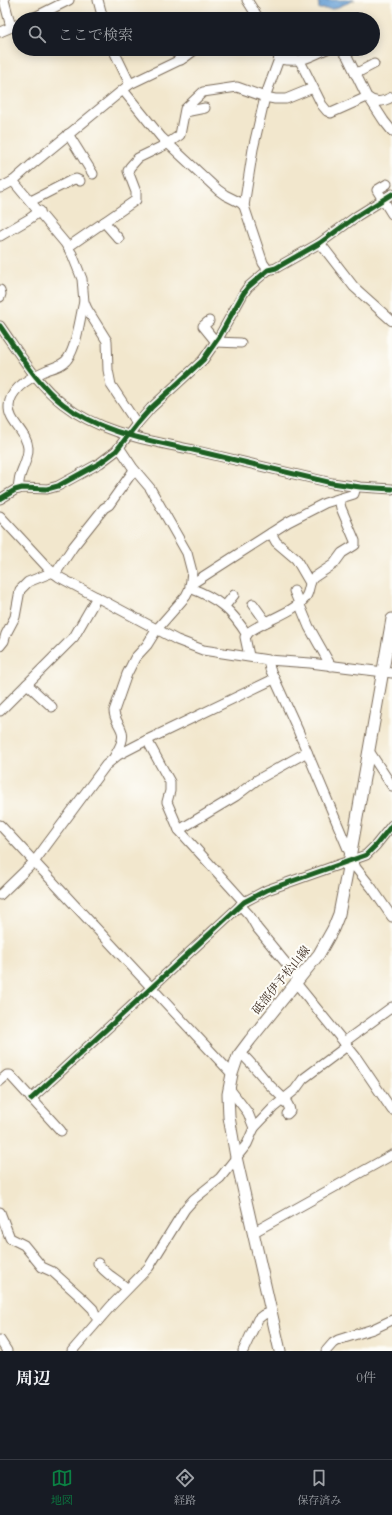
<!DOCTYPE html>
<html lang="ja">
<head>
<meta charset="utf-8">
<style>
	:root { --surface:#171b24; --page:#242831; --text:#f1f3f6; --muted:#9ea1a6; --line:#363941; --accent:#0b8043 }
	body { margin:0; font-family:Cardo,"Noto Serif JP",serif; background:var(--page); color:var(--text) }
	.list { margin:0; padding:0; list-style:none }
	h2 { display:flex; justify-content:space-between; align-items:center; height:52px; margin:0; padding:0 16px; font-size:17px }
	h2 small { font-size:13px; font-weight:400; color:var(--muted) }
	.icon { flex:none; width:22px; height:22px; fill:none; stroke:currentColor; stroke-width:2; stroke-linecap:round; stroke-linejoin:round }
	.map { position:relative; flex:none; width:392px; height:1351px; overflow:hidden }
	.search { position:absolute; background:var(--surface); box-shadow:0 2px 10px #0003; left:12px; right:12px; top:12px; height:44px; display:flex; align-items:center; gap:10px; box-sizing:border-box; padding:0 14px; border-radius:22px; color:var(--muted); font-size:15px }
	.sheet { height:108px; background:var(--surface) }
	nav { display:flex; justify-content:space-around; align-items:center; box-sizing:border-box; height:56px; border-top:1px solid var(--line); background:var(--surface); font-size:11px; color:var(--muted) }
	nav a { display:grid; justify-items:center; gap:2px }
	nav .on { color:var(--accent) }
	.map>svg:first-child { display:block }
</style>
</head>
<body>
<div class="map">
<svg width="392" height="1351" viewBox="0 0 392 1351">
	<defs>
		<pattern id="water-ripples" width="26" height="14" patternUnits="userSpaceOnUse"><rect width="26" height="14" fill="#659ed4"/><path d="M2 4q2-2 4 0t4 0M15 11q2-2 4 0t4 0" fill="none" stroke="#5481ab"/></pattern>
	</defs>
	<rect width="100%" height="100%" fill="#fdfcf7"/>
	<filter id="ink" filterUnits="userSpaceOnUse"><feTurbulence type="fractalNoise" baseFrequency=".025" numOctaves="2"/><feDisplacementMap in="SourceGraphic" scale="8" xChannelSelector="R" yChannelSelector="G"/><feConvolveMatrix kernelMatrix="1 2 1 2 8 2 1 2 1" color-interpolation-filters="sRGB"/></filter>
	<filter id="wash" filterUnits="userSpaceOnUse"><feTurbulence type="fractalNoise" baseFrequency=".012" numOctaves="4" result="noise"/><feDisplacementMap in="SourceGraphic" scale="16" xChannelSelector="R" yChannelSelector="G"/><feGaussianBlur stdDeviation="0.9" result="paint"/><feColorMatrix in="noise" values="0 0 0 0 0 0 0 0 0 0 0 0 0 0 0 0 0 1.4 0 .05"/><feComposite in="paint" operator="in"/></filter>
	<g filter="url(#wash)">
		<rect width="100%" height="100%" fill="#f2e7cd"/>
		<polygon fill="url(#water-ripples)" stroke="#506479" points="318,0 355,0 333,9 319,9"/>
	</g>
	<g filter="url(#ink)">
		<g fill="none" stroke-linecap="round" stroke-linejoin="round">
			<g stroke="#7b6c5b" stroke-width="11">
				<g id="minor">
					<polyline points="4,0 11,27"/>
					<polyline points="98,0 103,19"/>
					<polyline points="247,0 259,19"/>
					<polyline points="31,19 69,0"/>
					<polyline points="0,32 19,24"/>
					<polyline points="113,49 130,84"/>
					<polyline points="176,49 181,60"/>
					<path d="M276 49 279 59C302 63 307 58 327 49"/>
					<path d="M341 49 347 56 367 97C375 104 383 102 392 97"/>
					<polyline points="300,61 322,105 327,111 331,113 367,97"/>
					<polyline points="355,74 374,64"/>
					<polyline points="123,90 161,137 218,190 225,195 241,203 244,206 263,263 268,270"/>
					<polyline points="371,101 384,121 392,131"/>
					<polyline points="185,112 205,108"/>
					<polyline points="68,134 93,174"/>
					<polyline points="13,181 65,243 72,254 82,279 84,302 87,309 107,341 108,370 111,385 137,424"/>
					<polyline points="387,184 377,190 392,214"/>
					<polyline points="0,188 13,181 30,166 130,84 184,58 196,49"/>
					<polyline points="31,201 72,180 76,179 80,181"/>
					<polyline points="244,206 253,149 265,97 279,59"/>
					<polyline points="104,222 119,239"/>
					<polyline points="0,236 29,219 40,211"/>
					<polyline points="320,243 354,287 392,321"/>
					<polyline points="68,247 136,200 136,192 128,171 130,167 138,158 167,144 180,135 185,109 203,92 237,87 265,97 275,99 286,99 313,88"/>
					<polyline points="0,290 1,294 0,297"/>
					<polyline points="209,321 203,326 216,342 241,343"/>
					<path d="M0 326C19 353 37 384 63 404 100 433 148 440 193 450 239 461 285 472 332 483L360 487 392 489"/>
					<path d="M19 489C16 475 29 462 28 448 27 432 8 422 9 406 10 388 33 376 47 370 55 367 64 365 68 358 77 346 80 317 84 302"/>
					<polyline points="0,499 15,490 22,488 47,489 58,486 100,463 116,451 137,424 151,408 203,360 219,337 243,294 248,287 268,270 276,268 320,243 357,216 392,194"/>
					<polyline points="0,516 49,569 59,577 177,640 203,650 268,660 310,663 392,673"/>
					<polyline points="271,533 276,542 296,559 310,583"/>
					<polyline points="55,574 73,547 104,508 109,505 134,470"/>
					<polyline points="190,585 288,522 325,503 354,494 356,486"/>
					<path d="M190 588C217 598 232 610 247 635"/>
					<polyline points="294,591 309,627 331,666"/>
					<polyline points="253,604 266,622"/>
					<polyline points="225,606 234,595"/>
					<polyline points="0,646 4,641 6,634 15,617 20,590 28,582 53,572"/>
					<path d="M249 656 245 637 249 632C264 621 294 612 305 598 310 592 308 584 313 578L334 564 342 553 355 545V541L341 508 339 499"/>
					<polyline points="268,660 270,669 297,728 356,868 372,888 392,917"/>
					<polyline points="27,684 52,707"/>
					<polyline points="0,711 74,637 97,597"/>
					<polyline points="147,740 170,782 170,791 167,802 179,830 244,902"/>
					<polyline points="368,753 371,754 392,786"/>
					<path d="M113 759C118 750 126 739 121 729 118 722 114 718 114 711L127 674 135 658 147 645 157 629 186 596 190 588 192 572 187 553 150 488 133 468 119 447"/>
					<polyline points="0,825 232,1074"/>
					<polyline points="179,830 236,796 257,780 307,752"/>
					<polyline points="0,895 34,862 106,765 118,755 147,740 274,679"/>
					<polyline points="240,905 250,916 257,928 299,979"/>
					<polyline points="296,983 356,1057 392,1110"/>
					<polyline points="344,1042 392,1007"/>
					<path d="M241 1053C250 1062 258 1071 267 1082 273 1090 289 1100 290 1111L287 1114"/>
					<polyline points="0,1081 7,1075 10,1075 61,1131"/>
					<polyline points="229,1088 248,1113 254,1128"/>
					<polyline points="31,1099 244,902 267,890 366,855 376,845 392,825"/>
					<polyline points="0,1212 10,1238 24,1245 42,1267 53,1272 84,1300 93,1309 98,1321"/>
					<polyline points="254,1232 392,1155"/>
					<path d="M98 1263C105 1275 118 1279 127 1289"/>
					<polyline points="0,1340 7,1351"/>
					<polyline points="72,1351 111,1306 149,1267 185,1209 194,1199 220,1178 247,1144 254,1128 274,1107 295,1090 303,1079 347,1046"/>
					<polyline points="243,1351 258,1319 263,1315 272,1311"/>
					<polyline points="326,1351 333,1343 338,1340 373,1329 392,1320"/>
				</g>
			</g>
			<g stroke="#7b6c5b" stroke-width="13">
				<polyline id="major" points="280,1351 236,1157 229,1117 228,1094 232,1074 238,1056 250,1040 319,954 333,929 339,914 351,852 392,619"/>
			</g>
			<use href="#minor" stroke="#fff" stroke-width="9"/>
			<use href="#major" stroke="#fff" stroke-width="11"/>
			<g stroke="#fdfcf7" stroke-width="8">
				<g id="cycleway">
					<path d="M0 326C19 353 37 384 63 404 100 433 148 440 193 450 239 461 285 472 332 483L360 487 392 489"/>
					<polyline points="0,499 15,490 22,488 47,489 58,486 100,463 116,451 137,424 151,408 203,360 219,337 243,294 248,287 268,270 276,268 320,243 357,216 392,194"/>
					<polyline points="31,1099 244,902 267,890 366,855 376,845 392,825"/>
				</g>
			</g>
			<use href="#cycleway" stroke="#1b5e20" stroke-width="5"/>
		</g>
	</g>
	<g text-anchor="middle" stroke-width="4" stroke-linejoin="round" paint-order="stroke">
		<g font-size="12" fill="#3b2a1e" stroke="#fdfcf7">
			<text transform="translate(281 980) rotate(-51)" y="4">砥部伊予松山線</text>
		</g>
	</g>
</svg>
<div class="search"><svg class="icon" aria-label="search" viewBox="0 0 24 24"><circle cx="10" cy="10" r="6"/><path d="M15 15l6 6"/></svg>ここで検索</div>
</div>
<section class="sheet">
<h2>周辺<small>0件</small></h2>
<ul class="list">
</ul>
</section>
<nav>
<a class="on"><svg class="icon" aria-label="map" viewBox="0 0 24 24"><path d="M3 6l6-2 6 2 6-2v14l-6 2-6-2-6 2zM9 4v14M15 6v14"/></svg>地図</a>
<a><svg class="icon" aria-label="directions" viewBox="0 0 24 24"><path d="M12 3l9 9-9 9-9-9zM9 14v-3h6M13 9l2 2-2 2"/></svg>経路</a>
<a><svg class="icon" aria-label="saved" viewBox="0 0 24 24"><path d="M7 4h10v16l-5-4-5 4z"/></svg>保存済み</a>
</nav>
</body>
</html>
